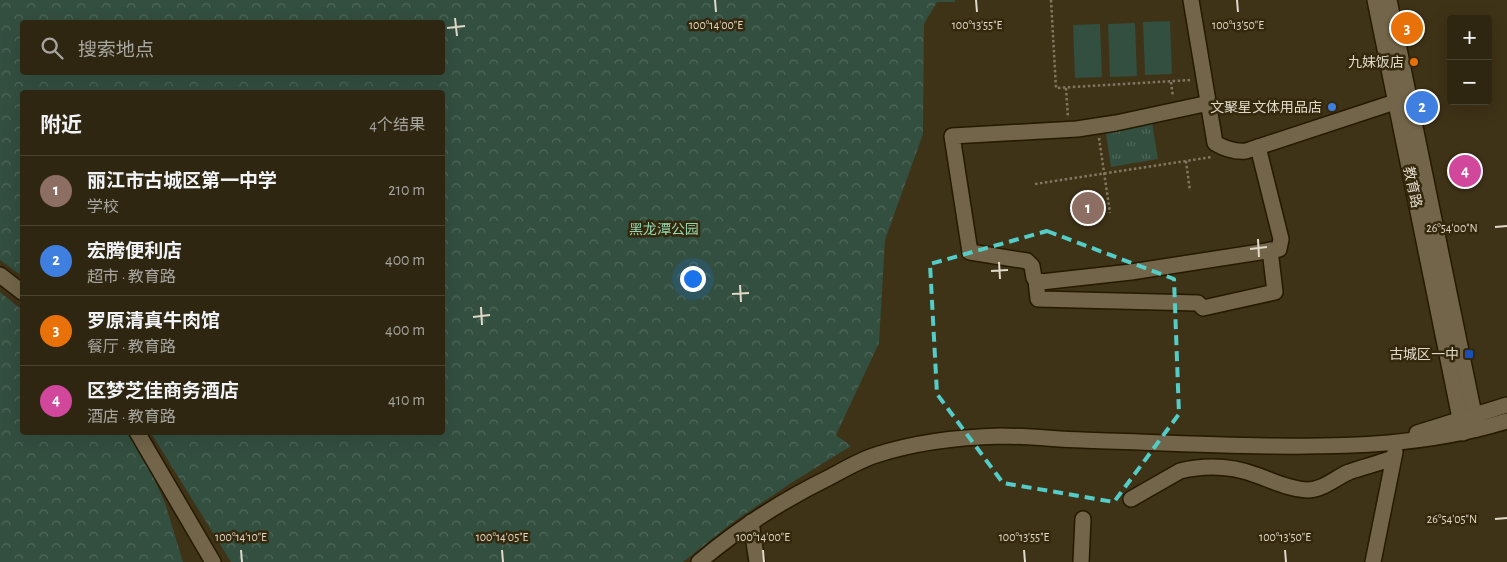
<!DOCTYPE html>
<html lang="zh">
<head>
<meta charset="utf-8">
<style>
	:root { --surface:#2e2611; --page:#3a321f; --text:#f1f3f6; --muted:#a7a59f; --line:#494331; --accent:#54cdc8 }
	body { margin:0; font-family:"Alegreya Sans","Noto Sans SC",sans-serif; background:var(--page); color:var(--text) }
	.controls { position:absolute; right:15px; top:15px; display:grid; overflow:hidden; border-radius:5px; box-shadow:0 5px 20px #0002 }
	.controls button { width:45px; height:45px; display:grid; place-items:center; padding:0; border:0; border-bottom:1px solid var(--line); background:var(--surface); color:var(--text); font:25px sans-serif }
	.you { position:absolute; left:692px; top:278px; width:18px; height:18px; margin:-12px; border:4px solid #fff; border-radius:50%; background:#1a73e8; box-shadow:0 0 0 8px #1a73e833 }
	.badge { display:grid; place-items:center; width:32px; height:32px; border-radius:50%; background:var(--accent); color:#fff; font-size:16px; font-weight:700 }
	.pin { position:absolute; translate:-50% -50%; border:2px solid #fff; box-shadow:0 1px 5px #0006 }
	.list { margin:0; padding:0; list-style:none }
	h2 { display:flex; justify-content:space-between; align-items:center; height:65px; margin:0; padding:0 20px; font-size:21px }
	h2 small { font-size:16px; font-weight:400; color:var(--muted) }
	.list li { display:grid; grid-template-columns:32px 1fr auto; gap:15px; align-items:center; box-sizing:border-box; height:70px; padding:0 20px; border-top:1px solid var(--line) }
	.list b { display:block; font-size:19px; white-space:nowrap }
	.list p { margin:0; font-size:16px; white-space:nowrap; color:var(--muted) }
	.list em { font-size:16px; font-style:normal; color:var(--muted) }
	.icon { flex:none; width:28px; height:28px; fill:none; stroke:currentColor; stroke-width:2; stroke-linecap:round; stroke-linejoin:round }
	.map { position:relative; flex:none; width:1507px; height:562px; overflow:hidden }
	.search { position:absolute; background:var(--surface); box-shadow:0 5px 20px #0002; left:20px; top:20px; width:425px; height:55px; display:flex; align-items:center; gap:12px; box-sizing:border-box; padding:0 18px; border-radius:5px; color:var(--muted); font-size:19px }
	.panel { position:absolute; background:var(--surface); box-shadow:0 5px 20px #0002; left:20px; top:90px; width:425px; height:345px; border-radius:5px }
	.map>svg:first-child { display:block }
</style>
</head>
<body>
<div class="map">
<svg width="1507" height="562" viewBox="0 0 1507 562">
	<defs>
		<pattern id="grass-tufts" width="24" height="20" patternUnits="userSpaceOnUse" patternTransform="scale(1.25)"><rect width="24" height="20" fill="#334f40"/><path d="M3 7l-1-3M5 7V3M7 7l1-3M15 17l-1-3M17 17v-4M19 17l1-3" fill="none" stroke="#50685a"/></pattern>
		<pattern id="forest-crowns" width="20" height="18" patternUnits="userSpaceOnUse" patternTransform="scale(1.25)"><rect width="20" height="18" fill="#334f40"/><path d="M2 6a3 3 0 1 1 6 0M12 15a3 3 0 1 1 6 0" fill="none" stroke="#50685a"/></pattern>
	</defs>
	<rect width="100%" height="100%" fill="#3e3217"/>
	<polygon fill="url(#grass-tufts)" points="1152,122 1158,159 1111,167 1106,134 1110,129"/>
	<g fill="url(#forest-crowns)" fill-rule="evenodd">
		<path d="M0 0H955V2H937L924 24 923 134 885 240 879 343 836 435 851 446 791 483 732 523 683 562H231L151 433 442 432V92H22V276L0 260ZM442 22V72H22V22Z"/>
		<polygon points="0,292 22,310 22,432 129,433 153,476 165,503 183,562 0,562"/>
	</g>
	<g fill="#334f40">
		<polygon points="1170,21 1172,74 1145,75 1143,22"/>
		<polygon points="1135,23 1137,76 1110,77 1108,24"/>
		<polygon points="1100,24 1102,77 1075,78 1073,25"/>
	</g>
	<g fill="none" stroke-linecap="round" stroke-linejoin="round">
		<g stroke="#251900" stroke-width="18">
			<g id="minor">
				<path d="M1191 0 1215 143C1225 149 1234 152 1246 151L1395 102"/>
				<polyline points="1375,0 1463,433"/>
				<polyline points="1389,0 1477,429"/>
				<polyline points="1209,103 1116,123 1077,129 952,136 970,252 1027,261 1032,266 1034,278 1041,282 1131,272 1279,249 1281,239 1258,147"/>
				<polyline points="0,275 22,292"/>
				<polyline points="1036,280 1038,299 1198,303 1203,308 1275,292 1270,250"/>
				<polyline points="137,432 213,562"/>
				<polyline points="1417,433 1507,405"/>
				<path d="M1131 499 1180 471C1205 465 1232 466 1256 475 1273 481 1289 489 1307 490 1323 490 1335 478 1349 472 1364 467 1379 463 1393 458"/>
				<polyline points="751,522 757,562"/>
				<path d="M699 562C739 528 783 500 830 477 845 469 860 460 876 455 916 442 960 437 1001 436 1028 436 1055 439 1082 440 1144 442 1206 445 1268 446 1349 447 1429 445 1507 421"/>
				<polyline points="1081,562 1083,519"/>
				<polyline points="1373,562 1395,452"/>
			</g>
		</g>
		<g stroke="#827862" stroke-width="2.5" stroke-dasharray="2.5 2.5" stroke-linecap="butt">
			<polyline points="1051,0 1056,88 1191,80"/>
			<polyline points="1171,82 1173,97"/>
			<polyline points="1066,88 1068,118"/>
			<polyline points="1099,138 1110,213"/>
			<polyline points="1186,161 1190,191"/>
			<polyline points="1035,184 1212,157"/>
		</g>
		<use href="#minor" stroke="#726549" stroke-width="15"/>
	</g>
	<path fill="none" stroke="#54cdc8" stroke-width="4" stroke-dasharray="10 6" stroke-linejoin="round" d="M1047 231 1174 279 1179 414 1114 502 1003 483 937 394 930 264Z"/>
	<path fill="none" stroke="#e1d9ca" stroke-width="2" d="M715 0 716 12M976 0 977 12M1237 0 1238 12M455 18 457 36M447 28 465 26M1495 227 1507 226M1258 239 1259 257M1250 249 1267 247M999 262 1000 279M991 271 1008 270M740 285 741 302M732 294 749 293M481 307 482 325M473 317 490 315M1495 519 1507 518M241 550 242 562M502 550 503 562M763 550 764 562M1024 550 1025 562M1285 550 1286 562"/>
	<circle fill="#e8710a" stroke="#34280d" stroke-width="2" cx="1414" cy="62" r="5"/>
	<circle fill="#3f7fe0" stroke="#34280d" stroke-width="2" cx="1332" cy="107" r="5"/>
	<rect fill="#1a4fb4" stroke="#34280d" stroke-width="2" x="1464" y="349" width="10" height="10" rx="2.5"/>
	<g text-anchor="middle" stroke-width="5" stroke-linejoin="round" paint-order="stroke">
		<g font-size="14" fill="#e1d9ca" stroke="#34280d" text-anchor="end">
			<text x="1404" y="67">九妹饭店</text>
			<text x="1322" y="112">文聚星文体用品店</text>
			<text x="1459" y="359">古城区一中</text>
		</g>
		<g font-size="14" fill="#e1d9ca" stroke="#34280d">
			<text transform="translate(1413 187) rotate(78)" y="5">教育路</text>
		</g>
		<g font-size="14" fill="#92d5b0" stroke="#34280d">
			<text x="664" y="234">黑龙潭公园</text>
		</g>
	</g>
	<g font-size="12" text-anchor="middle" fill="#e1d9ca" stroke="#34280d" stroke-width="5" stroke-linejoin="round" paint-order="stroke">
		<text x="716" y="29">100°14'00"E</text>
		<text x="977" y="29">100°13'55"E</text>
		<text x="1238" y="29">100°13'50"E</text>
		<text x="1452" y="232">26°54'00"N</text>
		<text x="1452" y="523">26°54'05"N</text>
		<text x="241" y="541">100°14'10"E</text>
		<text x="502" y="541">100°14'05"E</text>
		<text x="763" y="541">100°14'00"E</text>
		<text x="1024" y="541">100°13'55"E</text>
		<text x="1285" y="541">100°13'50"E</text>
	</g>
</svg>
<div class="controls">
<button>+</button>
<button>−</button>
</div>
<div class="you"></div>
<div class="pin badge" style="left:1088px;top:208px;background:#8d6e63">1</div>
<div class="pin badge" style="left:1422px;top:107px;background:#3f7fe0">2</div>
<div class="pin badge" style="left:1407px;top:28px;background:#e8710a">3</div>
<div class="pin badge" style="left:1465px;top:171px;background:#d1479c">4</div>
<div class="search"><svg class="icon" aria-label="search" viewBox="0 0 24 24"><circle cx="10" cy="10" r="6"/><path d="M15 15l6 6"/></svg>搜索地点</div>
<section class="panel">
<h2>附近<small>4个结果</small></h2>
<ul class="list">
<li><span class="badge" style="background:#8d6e63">1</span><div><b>丽江市古城区第一中学</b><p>学校</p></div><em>210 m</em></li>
<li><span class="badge" style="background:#3f7fe0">2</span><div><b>宏腾便利店</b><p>超市 · 教育路</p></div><em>400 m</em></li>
<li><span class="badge" style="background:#e8710a">3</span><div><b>罗原清真牛肉馆</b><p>餐厅 · 教育路</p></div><em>400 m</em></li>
<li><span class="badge" style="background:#d1479c">4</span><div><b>区梦芝佳商务酒店</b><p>酒店 · 教育路</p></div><em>410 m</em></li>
</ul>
</section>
</div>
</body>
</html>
